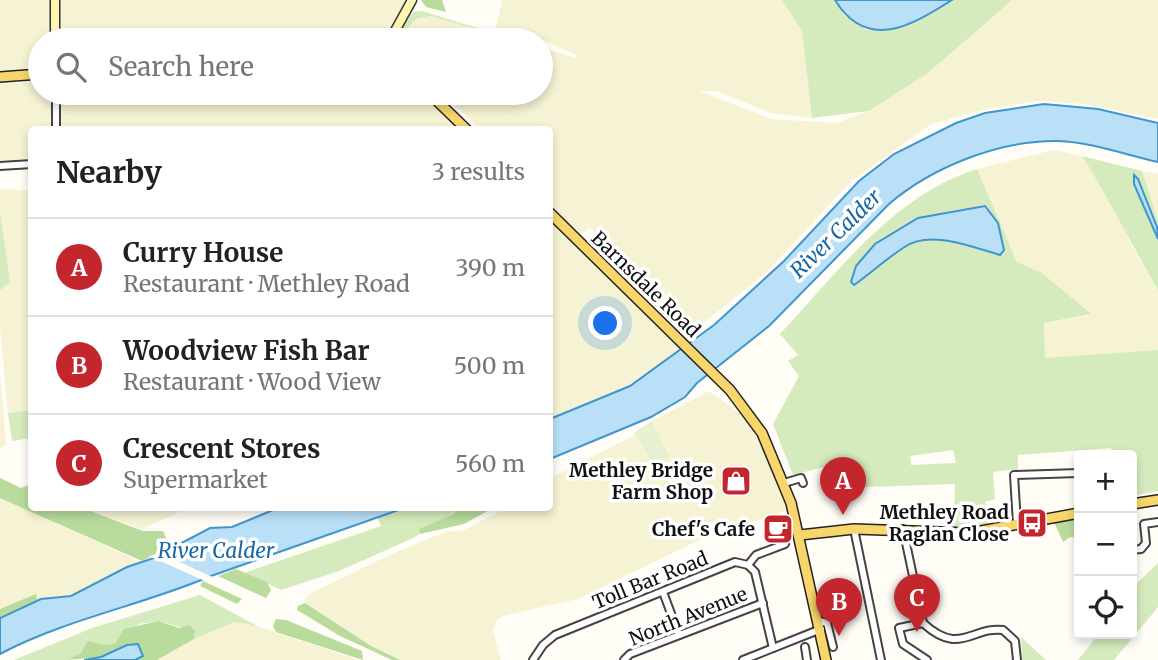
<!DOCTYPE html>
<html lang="en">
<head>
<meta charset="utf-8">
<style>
	:root { --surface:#fff; --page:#f2f2f2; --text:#222; --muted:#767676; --line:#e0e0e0; --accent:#c4262e }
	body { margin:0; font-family:Merriweather,serif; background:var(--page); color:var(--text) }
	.controls { position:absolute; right:21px; bottom:21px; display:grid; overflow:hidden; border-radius:7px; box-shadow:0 4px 10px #0003 }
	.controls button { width:63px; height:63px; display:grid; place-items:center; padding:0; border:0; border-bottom:2px solid var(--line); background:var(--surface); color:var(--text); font:35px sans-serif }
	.you { position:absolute; left:606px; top:324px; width:24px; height:24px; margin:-18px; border:5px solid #fff; border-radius:50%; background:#1a73e8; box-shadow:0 0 0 10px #1a73e833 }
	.badge { display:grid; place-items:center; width:46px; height:46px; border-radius:50%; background:var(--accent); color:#fff; font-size:23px; font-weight:700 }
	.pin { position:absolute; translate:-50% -58px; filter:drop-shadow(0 2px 4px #0008) }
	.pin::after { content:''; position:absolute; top:37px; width:24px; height:21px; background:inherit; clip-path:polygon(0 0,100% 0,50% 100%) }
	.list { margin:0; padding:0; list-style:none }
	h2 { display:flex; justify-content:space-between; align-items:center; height:91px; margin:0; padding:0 28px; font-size:30px }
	h2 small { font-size:23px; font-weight:400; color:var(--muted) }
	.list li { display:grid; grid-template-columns:46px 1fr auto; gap:21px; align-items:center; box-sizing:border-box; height:98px; padding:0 28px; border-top:2px solid var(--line) }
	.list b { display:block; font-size:26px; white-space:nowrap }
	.list p { margin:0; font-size:23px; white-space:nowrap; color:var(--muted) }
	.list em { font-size:23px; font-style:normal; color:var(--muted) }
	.icon { flex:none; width:38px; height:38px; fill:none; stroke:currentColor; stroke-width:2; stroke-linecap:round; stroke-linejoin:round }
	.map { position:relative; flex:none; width:1158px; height:660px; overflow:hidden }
	.search { position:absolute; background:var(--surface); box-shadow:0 4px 10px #0003; left:28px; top:28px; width:525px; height:77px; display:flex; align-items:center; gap:18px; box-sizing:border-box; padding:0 24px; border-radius:38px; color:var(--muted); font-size:26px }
	.panel { position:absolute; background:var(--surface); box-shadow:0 4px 10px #0003; left:28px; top:126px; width:525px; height:385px; border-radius:7px }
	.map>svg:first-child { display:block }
</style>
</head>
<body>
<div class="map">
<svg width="1158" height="660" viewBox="0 0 1158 660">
	<rect width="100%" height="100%" fill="#fffdf5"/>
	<g fill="#f6f3d4">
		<polygon points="0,0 50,0 50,40 40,40 40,68 0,71"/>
		<polygon points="60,0 407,0 384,40 60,40"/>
		<polygon points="502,0 782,0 802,31 812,118 771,113 717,91 699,91 772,119 837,123 869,111 928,73 1011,0 1158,0 1158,119 1084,104 1039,101 991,108 931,124 850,182 767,272 693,331 590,228 580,234 550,204 550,130 479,129 443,93 541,93 541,48 576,58 577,55 541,40 496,28"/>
		<polygon points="430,16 438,18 514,40 401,40 404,28 416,19"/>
		<polygon points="40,81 40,93 51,93 52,129 32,130 31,161 0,162 0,84"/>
		<polygon points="61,93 421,93 460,129 61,129"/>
		<polygon points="1053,150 1082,156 1117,212 1130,243 1158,290 1158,350 1044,359 1044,323 1090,315 1042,273 1017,262 977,169"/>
		<polygon points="1142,171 1158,174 1158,221 1155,216"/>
		<polygon points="0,189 32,191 31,410 8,413 0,328"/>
		<polygon points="550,221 681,349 630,386 550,419"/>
		<polygon points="0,374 6,444 0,449"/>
		<polygon points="709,391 742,415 757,435 787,510 695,542 578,599 503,616 497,620 493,630 501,660 400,660 371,646 305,603 305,598 313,592 392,554 445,532 464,530 506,508 550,508 552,477 635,435 653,465 670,455 652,421"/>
		<polygon points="0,497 145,564 127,567 71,596 41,599 0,618"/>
		<polygon points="84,508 188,508 142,529"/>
		<polygon points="234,622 257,626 359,660 157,660 194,639"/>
	</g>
	<g fill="#d5ebbd" fill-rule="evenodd">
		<polygon points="782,0 835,0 844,15 866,30 883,30 920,20 952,0 1012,0 928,73 869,111 812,118 802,31"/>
		<polygon points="422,11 516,40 430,16 416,19 402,34 398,33 413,12"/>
		<path d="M1082 156 1142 171 1158 221V232L1138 179 1134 184 1158 239V290C1132 246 1110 200 1082 156Z"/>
		<path d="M977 169 1017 262 1042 273 1091 314 1044 323 1045 358 1158 350V491L1132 496V455H1113L1111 448 1018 455V469L993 472 995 499 985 502 987 524 954 527 955 484 839 488 828 466 793 475 773 424 799 376 788 361 798 355 780 334C837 273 894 195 977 169ZM953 450 956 463 911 465 910 456Z"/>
		<polygon points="0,211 10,282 0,290"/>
		<polygon points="31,410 31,438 12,441 8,413"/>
		<polygon points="404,508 457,508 454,514 420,529 420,534 411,539 339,571 281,590 244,573 381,526 377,516"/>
		<polygon points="1158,563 1158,607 1114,660 1078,660 1099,634 1132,634 1132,588"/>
		<polygon points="200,595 257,626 234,622 194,639 195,631 158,621 139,624 115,644 103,645 67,660 14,660 92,628"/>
		<polygon points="1021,637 1046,660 1022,660"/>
	</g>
	<g fill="#b9dc9c">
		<polygon points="421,0 442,0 446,12 426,7"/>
		<polygon points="0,478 21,488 31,484 32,508 83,508 143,531 163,531 170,546 142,561 0,498"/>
		<polygon points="457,508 493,508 464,524 420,534 419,529 454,514"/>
		<polygon points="1079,516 1079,538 1070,537 1063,542 1054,522"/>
		<polygon points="236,569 267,582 271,590 266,598 218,576"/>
		<polygon points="203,581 242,599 237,604 200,586"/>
		<polygon points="36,594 37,600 0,617 0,609"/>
		<polygon points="305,603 371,646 400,660 392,660 340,636 297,610 298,606"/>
		<polygon points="276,619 286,620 362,651 363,660 276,632 273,626"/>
		<polygon points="158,621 179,628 189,625 195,631 194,639 157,660 135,660 143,656 127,645 101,657 67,660 81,653 88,641 103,645 115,644 124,629"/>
	</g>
	<polygon fill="#e6f2cf" points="652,421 670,456 653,465 634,433"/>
	<g fill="#b9e0f7" stroke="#3f96cf" stroke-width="2">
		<path d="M835 0H952C911 26 867 52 835 0Z"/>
		<path d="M1044 104 1098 109 1158 123V162C1126 155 1091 142 1058 141 1000 140 932 167 889 204L769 326 697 383 685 397 651 417 550 459V419L630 386 714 325 784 261 859 181 894 154 956 123 985 113Z"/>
		<polygon points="1134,175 1138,179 1157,227 1158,239 1134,184"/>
		<path d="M985 206 998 223 1004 250 1000 255C972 247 929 229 903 248 886 259 871 273 854 285L851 282 856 266 875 244 918 218Z"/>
		<path d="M278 508H404L211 576C143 605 66 619 0 654V618L41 599 71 596 127 567 163 555 168 550 210 528 232 527Z"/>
		<polygon points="138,644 143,656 135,660 84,660 101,657 127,645"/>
	</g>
	<polygon fill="#fffdf5" points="160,553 217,579 207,582 149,556"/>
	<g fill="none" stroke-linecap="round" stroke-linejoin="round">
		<g stroke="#444" stroke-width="10">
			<g id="street">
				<polyline points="56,93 56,130"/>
				<polyline points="0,166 32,164"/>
				<polyline points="784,483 801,478 803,483"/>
				<polyline points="1017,524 1014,475 1079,473"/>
				<polyline points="854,529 881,660"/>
				<path d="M903 529 923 623C960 657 972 626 1003 630L1015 641 1017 660"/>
				<polyline points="1132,550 1141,549 1146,543 1144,524 1158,522"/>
				<polyline points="748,565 755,572 773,648"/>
				<polyline points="748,565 756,555 785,544"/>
				<polyline points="663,592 679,635"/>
				<polyline points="819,621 827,623 833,647"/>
				<polyline points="923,623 899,628 903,644 927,660"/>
				<polyline points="805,647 807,660"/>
				<polyline points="533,660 543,645 555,635 735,562 748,565"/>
				<polyline points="624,660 630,654 763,603"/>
				<polyline points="743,660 821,629"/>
			</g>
		</g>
		<g stroke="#333" stroke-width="11">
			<g id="secondary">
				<polyline points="55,0 55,40"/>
				<polyline points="390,40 412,0"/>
			</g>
		</g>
		<g stroke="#222" stroke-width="12">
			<g id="primary">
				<polyline points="0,77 40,74"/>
				<polyline points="429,93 467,130"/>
				<polyline points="550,213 730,390 762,433 791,503 826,660"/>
				<polyline points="1132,504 1158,500"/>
				<polyline points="800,535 854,529 970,533 1079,513"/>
			</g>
		</g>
		<use href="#street" stroke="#fff" stroke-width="6"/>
		<use href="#secondary" stroke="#fff6b0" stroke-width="8"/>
		<use href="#primary" stroke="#f9d66b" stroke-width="9"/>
	</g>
	<defs>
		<g id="shop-square" transform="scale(1.575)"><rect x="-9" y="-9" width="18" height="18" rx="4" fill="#c4262e" stroke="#fff"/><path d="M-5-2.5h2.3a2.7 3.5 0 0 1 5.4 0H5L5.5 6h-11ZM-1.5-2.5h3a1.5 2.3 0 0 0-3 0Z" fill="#fff"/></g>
		<g id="bus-square" transform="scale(1.575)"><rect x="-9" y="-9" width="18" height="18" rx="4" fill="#c4262e" stroke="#fff"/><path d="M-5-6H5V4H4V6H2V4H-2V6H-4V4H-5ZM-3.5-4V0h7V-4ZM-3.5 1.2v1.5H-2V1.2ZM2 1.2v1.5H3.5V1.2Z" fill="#fff"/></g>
		<g id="cafe-square" transform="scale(1.575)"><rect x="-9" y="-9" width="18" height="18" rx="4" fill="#c4262e" stroke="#fff"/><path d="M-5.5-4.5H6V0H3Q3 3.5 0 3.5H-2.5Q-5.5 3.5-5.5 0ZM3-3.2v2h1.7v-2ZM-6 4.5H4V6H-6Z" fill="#fff"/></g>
	</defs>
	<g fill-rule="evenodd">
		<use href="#shop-square" x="736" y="481"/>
		<use href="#bus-square" x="1032" y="523"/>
		<use href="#cafe-square" x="778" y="529"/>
	</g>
	<g text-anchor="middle" stroke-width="7" stroke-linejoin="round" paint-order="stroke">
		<g font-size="19" fill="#111" stroke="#fff">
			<text transform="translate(646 284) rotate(44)" y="7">Barnsdale Road</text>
			<text transform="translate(650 580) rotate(-22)" y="7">Toll Bar Road</text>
			<text transform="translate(688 616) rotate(-22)" y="7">North Avenue</text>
		</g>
		<g font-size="19" font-weight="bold" fill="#111" stroke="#fff" text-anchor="end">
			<text x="713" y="477">Methley Bridge<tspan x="713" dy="22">Farm Shop</tspan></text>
			<text x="1009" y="519">Methley Road<tspan x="1009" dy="22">Raglan Close</tspan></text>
			<text x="755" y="536">Chef's Cafe</text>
		</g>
		<g font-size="21" font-style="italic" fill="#1768a6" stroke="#fff">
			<text transform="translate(836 234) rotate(-44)" y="7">River Calder</text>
			<text x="216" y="558">River Calder</text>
		</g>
	</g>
</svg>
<div class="controls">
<button>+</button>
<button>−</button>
<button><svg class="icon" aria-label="locate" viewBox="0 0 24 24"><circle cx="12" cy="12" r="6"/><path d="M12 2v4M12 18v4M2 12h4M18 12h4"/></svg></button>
</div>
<div class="you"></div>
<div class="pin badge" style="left:843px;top:515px">A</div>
<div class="pin badge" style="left:839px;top:636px">B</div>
<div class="pin badge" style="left:917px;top:632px">C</div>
<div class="search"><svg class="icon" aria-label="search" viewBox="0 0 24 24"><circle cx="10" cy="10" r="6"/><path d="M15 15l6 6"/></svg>Search here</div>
<section class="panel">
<h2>Nearby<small>3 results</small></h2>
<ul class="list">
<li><span class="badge">A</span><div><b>Curry House</b><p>Restaurant · Methley Road</p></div><em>390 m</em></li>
<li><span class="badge">B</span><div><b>Woodview Fish Bar</b><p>Restaurant · Wood View</p></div><em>500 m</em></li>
<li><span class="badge">C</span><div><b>Crescent Stores</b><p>Supermarket</p></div><em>560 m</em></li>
</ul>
</section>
</div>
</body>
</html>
